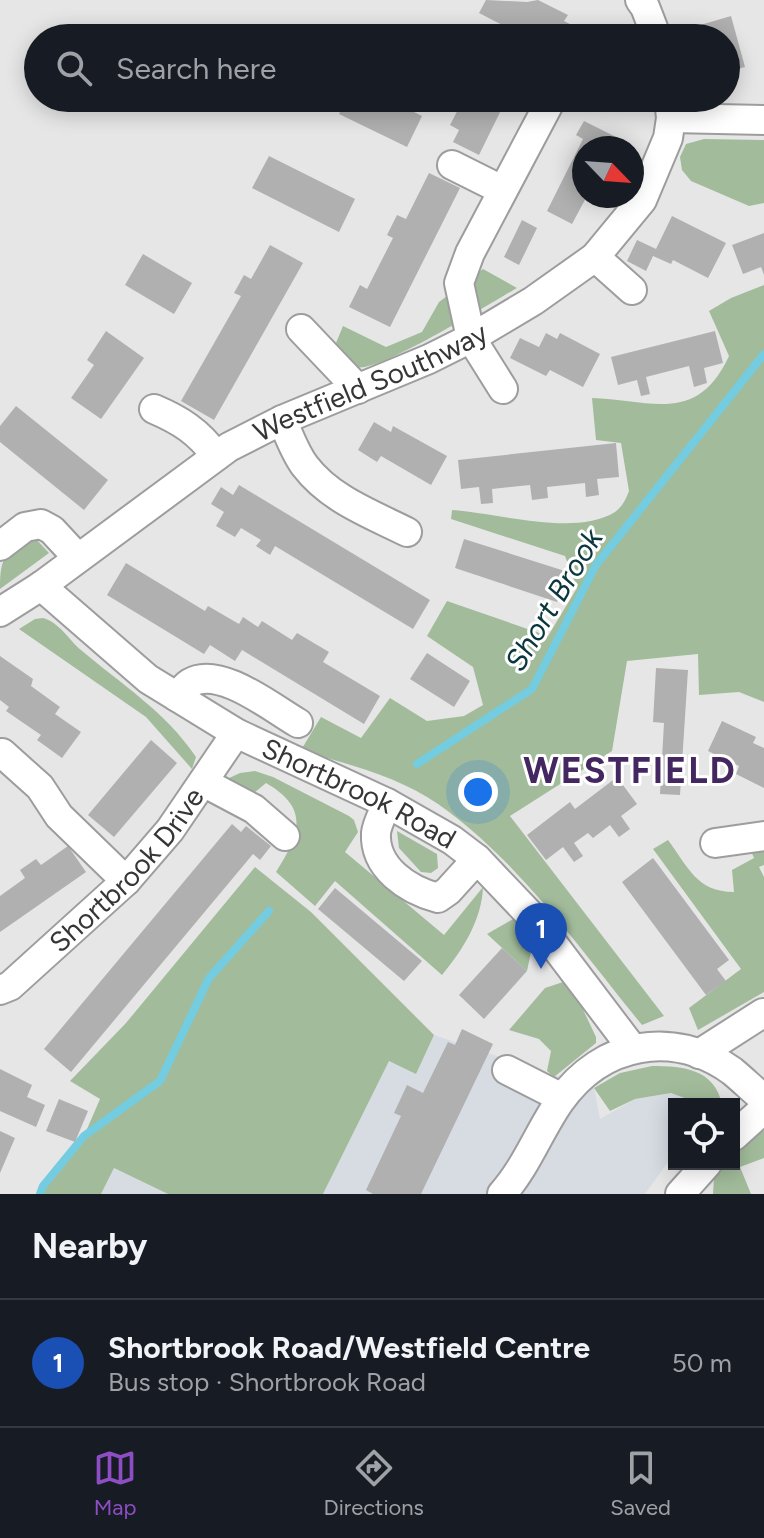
<!DOCTYPE html>
<html lang="en">
<head>
<meta charset="utf-8">
<style>
	:root { --surface:#171b24; --page:#20242c; --text:#f1f3f6; --muted:#9ea1a6; --line:#363941; --accent:#8d4ec4 }
	body { margin:0; font-family:Figtree,sans-serif; background:var(--page); color:var(--text) }
	.controls { position:absolute; right:24px; bottom:24px; display:grid; overflow:hidden; border-radius:0px; box-shadow:0 4px 20px #0003 }
	.controls button { width:72px; height:72px; display:grid; place-items:center; padding:0; border:0; border-bottom:2px solid var(--line); background:var(--surface); color:var(--text); font:40px sans-serif }
	.compass { position:absolute; left:572px; top:136px; width:72px; height:72px; border-radius:50%; background:var(--surface); box-shadow:0 4px 20px #0003; rotate:115deg }
	.you { position:absolute; left:478px; top:792px; width:28px; height:28px; margin:-20px; border:6px solid #fff; border-radius:50%; background:#1a73e8; box-shadow:0 0 0 12px #1a73e833 }
	.badge { display:grid; place-items:center; width:52px; height:52px; border-radius:50%; background:var(--accent); color:#fff; font-size:26px; font-weight:700 }
	.pin { position:absolute; translate:-50% -66px; filter:drop-shadow(0 2px 4px #0008) }
	.pin::after { content:''; position:absolute; top:42px; width:28px; height:24px; background:inherit; clip-path:polygon(0 0,100% 0,50% 100%) }
	.list { margin:0; padding:0; list-style:none }
	h2 { display:flex; justify-content:space-between; align-items:center; height:104px; margin:0; padding:0 32px; font-size:34px }
	h2 small { font-size:26px; font-weight:400; color:var(--muted) }
	.list li { display:grid; grid-template-columns:52px 1fr auto; gap:24px; align-items:center; box-sizing:border-box; height:128px; padding:0 32px; border-top:2px solid var(--line) }
	.list b { display:block; font-size:30px; white-space:nowrap }
	.list p { margin:0; font-size:26px; white-space:nowrap; color:var(--muted) }
	.list em { font-size:26px; font-style:normal; color:var(--muted) }
	.icon { flex:none; width:44px; height:44px; fill:none; stroke:currentColor; stroke-width:2; stroke-linecap:round; stroke-linejoin:round }
	.map { position:relative; flex:none; width:764px; height:1194px; overflow:hidden }
	.search { position:absolute; background:var(--surface); box-shadow:0 4px 20px #0003; left:24px; right:24px; top:24px; height:88px; display:flex; align-items:center; gap:20px; box-sizing:border-box; padding:0 28px; border-radius:44px; color:var(--muted); font-size:30px }
	.sheet { height:232px; background:var(--surface) }
	nav { display:flex; justify-content:space-around; align-items:center; box-sizing:border-box; height:112px; border-top:2px solid var(--line); background:var(--surface); font-size:22px; color:var(--muted) }
	nav a { display:grid; justify-items:center; gap:4px }
	nav .on { color:var(--accent) }
	.map>svg:first-child { display:block }
</style>
</head>
<body>
<div class="map">
<svg width="764" height="1194" viewBox="0 0 764 1194">
	<rect width="100%" height="100%" fill="#e6e6e7"/>
	<g fill="#d7dce3">
		<polygon points="434,1035 594,1088 600,1119 635,1099 672,1093 702,1103 674,1104 674,1154 645,1194 323,1194 389,1060 416,1073"/>
		<polygon points="114,1168 168,1194 101,1194"/>
	</g>
	<g fill="#a2bc9b">
		<polygon points="704,139 764,140 764,203 749,206 691,181 682,170 680,157 686,144"/>
		<path d="M483 269 517 288C494 301 375 375 356 367 346 363 341 351 336 343L343 326 386 347 422 332 439 302Z"/>
		<path d="M764 285V702L739 692 699 695 698 654 627 661 612 751 510 816 664 1016 642 1025C579 948 520 862 438 804 398 776 346 764 301 750L321 717 361 738 390 698 427 721 464 716 483 705 473 667 427 636 447 601 548 636 577 588 565 556 451 519 452 510C499 513 574 537 615 512 622 507 626 499 629 491L621 443 596 440 592 398C651 400 697 425 729 356L709 311 731 298Z"/>
		<path d="M36 539 49 553 0 589C0 554 5 554 36 539Z"/>
		<path d="M43 618C60 623 68 639 81 650 121 684 166 712 196 757L192 769 146 717 19 629 35 619Z"/>
		<path d="M255 771 273 777 349 816 354 820 358 832 345 852 444 935 483 887C482 919 463 950 442 975L335 881 315 906 276 872C299 835 311 809 266 783L254 793 227 779 240 773Z"/>
		<polygon points="397,831 437,854 438,868 431,873 421,872 399,848"/>
		<path d="M668 840C688 867 697 892 734 892L732 870 754 858 751 851 764 848V865L759 867 764 877V992L698 1030 689 1008 741 969 653 849Z"/>
		<polygon points="255,867 311,912 434,1035 416,1074 389,1061 323,1194 168,1194 114,1168 101,1194 40,1194 43,1186 84,1136 100,1099 70,1081 126,1023"/>
		<polygon points="515,918 534,937 527,971 487,934"/>
		<polygon points="569,980 596,1037 596,1043 554,1077 547,1071 551,1051 539,1039 509,1030 545,988"/>
		<path d="M652 1066C684 1066 714 1069 722 1104H701L671 1093 635 1099 610 1111 594 1088 620 1073Z"/>
		<polygon points="764,1131 764,1158 740,1167 751,1194 713,1194 714,1178 727,1164 734,1164 734,1156 755,1134"/>
	</g>
	<g fill="none" stroke-linecap="round" stroke-linejoin="round">
		<g stroke="#73ccdf" stroke-width="8">
			<polyline points="417,764 532,689 596,565 764,354"/>
			<polyline points="40,1194 43,1186 84,1136 160,1081 209,978 269,911"/>
		</g>
	</g>
	<g fill="#b0b0b1">
		<polygon points="486,0 527,2 538,0 568,15 564,21 597,38 543,38 517,25 514,31 479,13"/>
		<polygon points="731,16 745,67 726,72 726,38 710,38 709,33 700,35 697,26"/>
		<polygon points="347,98 411,98 406,108 422,116 407,147 339,114"/>
		<polygon points="464,98 472,102 474,98 507,98 479,155 453,142 459,130 450,125"/>
		<polygon points="584,121 616,137 611,148 584,148 584,196 587,196 572,224 547,211 583,139 576,135"/>
		<polygon points="269,156 355,199 339,232 252,188"/>
		<polygon points="429,173 460,188 390,327 349,307 360,285 367,289 393,238 387,235 397,215 406,219"/>
		<polygon points="672,216 726,243 708,278 673,260 671,264 653,256 646,271 627,261 637,240 656,249"/>
		<polygon points="522,220 537,228 519,265 504,257"/>
		<polygon points="764,233 764,275 761,267 743,274 732,245"/>
		<polygon points="270,245 303,263 214,420 181,401 241,296 234,293 244,275 251,279"/>
		<polygon points="143,254 192,283 174,314 125,285"/>
		<polygon points="106,331 144,358 101,419 71,398 94,365 87,360"/>
		<polygon points="715,331 723,363 704,368 707,383 694,387 689,366 646,377 650,394 641,396 637,380 618,385 611,357"/>
		<polygon points="546,333 557,339 560,333 600,354 583,387 550,370 546,376 510,358 520,338 539,347"/>
		<polygon points="16,406 108,480 84,510 0,442 0,426"/>
		<polygon points="374,422 391,432 393,426 447,456 431,485 381,456 377,462 358,450"/>
		<polygon points="616,443 619,477 597,479 599,495 586,497 585,483 547,487 548,498 532,500 530,485 492,489 493,503 481,504 479,487 461,489 458,460"/>
		<polygon points="239,485 430,600 413,629 275,546 270,555 256,546 261,540 241,528 235,537 216,526 224,512 211,504 221,487 233,495"/>
		<polygon points="464,539 568,572 557,602 455,568"/>
		<polygon points="126,563 205,611 208,606 239,624 243,617 258,627 262,621 292,640 297,633 329,652 323,662 380,696 364,724 242,650 235,661 210,645 204,654 107,595"/>
		<polygon points="427,653 470,681 454,707 410,679"/>
		<polygon points="0,656 33,679 31,686 60,707 55,714 81,732 62,758 37,740 41,735 6,711 9,707 0,700"/>
		<polygon points="656,668 688,670 680,795 660,794 664,723 653,722"/>
		<polygon points="722,721 756,737 753,743 764,748 764,788 736,774 739,766 708,751"/>
		<polygon points="151,740 177,763 114,837 88,815"/>
		<polygon points="617,777 637,804 621,816 630,829 619,837 610,825 593,838 588,833 574,843 583,856 574,862 563,847 546,860 527,835 570,802 575,809"/>
		<polygon points="232,824 241,832 246,826 271,846 260,860 253,854 71,1072 44,1049"/>
		<polygon points="68,846 86,872 0,932 0,896 25,878 20,870 36,859 41,865"/>
		<polygon points="653,858 729,960 717,969 726,981 706,995 622,882"/>
		<polygon points="335,888 422,961 404,981 318,909"/>
		<polygon points="502,948 527,971 484,1019 459,995"/>
		<polygon points="462,1029 493,1044 421,1194 373,1194 366,1190 401,1116 394,1113 407,1085 423,1093 448,1042 455,1045"/>
		<polygon points="0,1069 32,1085 27,1097 45,1105 36,1127 0,1111"/>
		<polygon points="59,1099 88,1111 75,1142 46,1131"/>
		<polygon points="0,1131 15,1138 0,1173"/>
	</g>
	<g fill="none" stroke-linecap="round" stroke-linejoin="round">
		<g stroke="#9d9d9e" stroke-width="32">
			<g id="minor">
				<polyline points="640,0 645,7 657,38"/>
				<polyline points="671,118 764,120"/>
				<polyline points="452,165 502,190"/>
				<polyline points="595,257 632,290"/>
				<polyline points="301,329 358,389"/>
				<polyline points="503,389 471,338 459,283 470,253 552,98"/>
				<path d="M154 409C180 420 199 432 216 456"/>
				<path d="M282 420C289 435 295 453 305 466 330 499 371 514 407 532"/>
				<polyline points="0,546 25,527 41,524 52,530 78,558"/>
				<path id="s1" d="M41 586 148 679 236 733 387 803 452 840 477 859 535 920 632 1048"/>
				<path id="s2" d="M0 612 41 586 229 447 282 420 429 359 471 338 533 301 595 257 642 200 668 138 671 118 669 98"/>
				<path d="M177 697C180 693 185 686 190 683 219 665 272 708 298 723"/>
				<polyline points="2,753 40,787 59,816 126,881"/>
				<polyline points="203,782 254,809 285,836"/>
				<path d="M387 803C384 812 377 823 376 833 374 868 408 890 438 898L448 891 477 859"/>
				<polyline points="715,843 764,836"/>
				<path id="s3" d="M0 990 10 986 126 881 170 830 236 733"/>
				<polyline points="699,1054 763,1013"/>
				<polyline points="507,1070 562,1098"/>
				<polyline points="734,1136 764,1109"/>
				<path d="M502 1194C527 1166 539 1131 560 1101 602 1042 673 1029 732 1071 743 1080 753 1090 764 1099"/>
				<polyline points="680,1194 707,1164"/>
			</g>
		</g>
		<use href="#minor" stroke="#fff" stroke-width="28"/>
	</g>
	<g text-anchor="middle" stroke-width="6" stroke-linejoin="round" paint-order="stroke">
		<g font-size="28" fill="#363637" stroke="#fff">
			<text dy="10" stroke="none"><textPath href="#s2" startOffset="438">Westfield Southway</textPath></text>
			<text dy="10" stroke="none"><textPath href="#s1" startOffset="382">Shortbrook Road</textPath></text>
			<text dy="10" stroke="none"><textPath href="#s3" startOffset="176">Shortbrook Drive</textPath></text>
		</g>
		<g font-size="30" font-style="italic" fill="#0a363e" stroke="#fff">
			<text transform="translate(554 600) rotate(-59)" y="10">Short Brook</text>
		</g>
		<g font-size="36" font-weight="bold" letter-spacing="2" fill="#442760" stroke="#fff">
			<text x="630" y="783">WESTFIELD</text>
		</g>
	</g>
</svg>
<div class="controls">
<button><svg class="icon" aria-label="locate" viewBox="0 0 24 24"><circle cx="12" cy="12" r="6"/><path d="M12 2v4M12 18v4M2 12h4M18 12h4"/></svg></button>
</div>
<svg class="compass" viewBox="-18 -18 36 36"><path d="M0-13l5 13h-10z" fill="#e53935"/><path d="M0 13l5-13h-10z" fill="#9ea1a6"/></svg>
<div class="you"></div>
<div class="pin badge" style="left:541px;top:969px;background:#1a4fb4">1</div>
<div class="search"><svg class="icon" aria-label="search" viewBox="0 0 24 24"><circle cx="10" cy="10" r="6"/><path d="M15 15l6 6"/></svg>Search here</div>
</div>
<section class="sheet">
<h2>Nearby<small></small></h2>
<ul class="list">
<li><span class="badge" style="background:#1a4fb4">1</span><div><b>Shortbrook Road/Westfield Centre</b><p>Bus stop · Shortbrook Road</p></div><em>50 m</em></li>
</ul>
</section>
<nav>
<a class="on"><svg class="icon" aria-label="map" viewBox="0 0 24 24"><path d="M3 6l6-2 6 2 6-2v14l-6 2-6-2-6 2zM9 4v14M15 6v14"/></svg>Map</a>
<a><svg class="icon" aria-label="directions" viewBox="0 0 24 24"><path d="M12 3l9 9-9 9-9-9zM9 14v-3h6M13 9l2 2-2 2"/></svg>Directions</a>
<a><svg class="icon" aria-label="saved" viewBox="0 0 24 24"><path d="M7 4h10v16l-5-4-5 4z"/></svg>Saved</a>
</nav>
</body>
</html>
